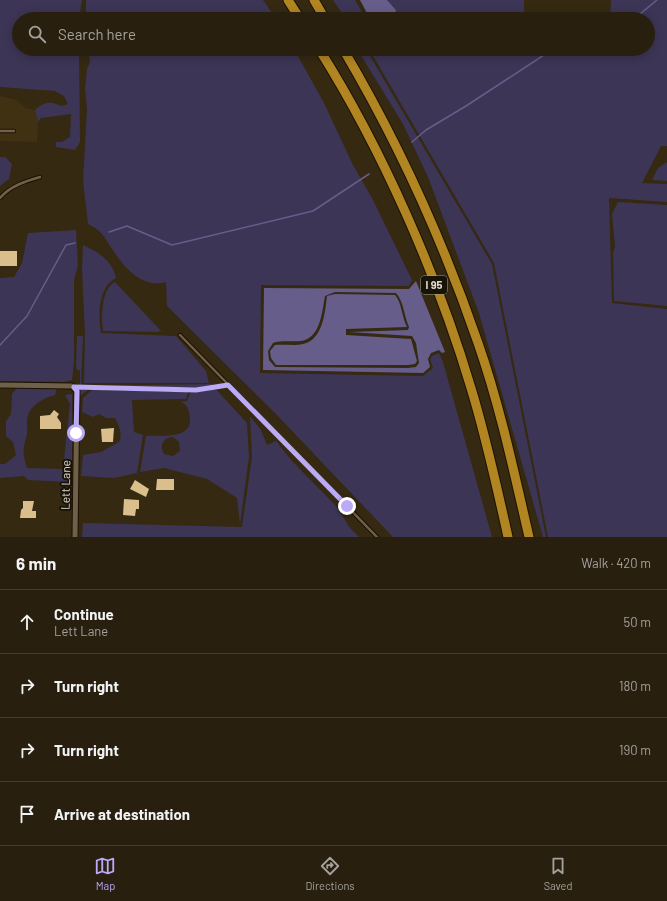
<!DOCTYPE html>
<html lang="en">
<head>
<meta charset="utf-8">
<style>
	:root { --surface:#281f0e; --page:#342c1c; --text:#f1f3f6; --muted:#a5a29e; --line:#443d2e; --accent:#bbaaf6 }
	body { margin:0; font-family:Barlow,sans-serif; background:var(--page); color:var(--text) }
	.stop { position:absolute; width:12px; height:12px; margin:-9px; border:3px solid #bbaaf6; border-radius:50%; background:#fff }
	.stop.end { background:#bbaaf6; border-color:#fff; box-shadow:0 1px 4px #0008 }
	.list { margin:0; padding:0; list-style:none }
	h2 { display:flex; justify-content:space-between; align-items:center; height:52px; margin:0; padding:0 16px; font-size:17px }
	h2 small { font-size:13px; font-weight:400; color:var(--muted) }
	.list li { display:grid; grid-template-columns:26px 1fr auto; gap:12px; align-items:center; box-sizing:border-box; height:64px; padding:0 16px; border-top:1px solid var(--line) }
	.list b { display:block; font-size:15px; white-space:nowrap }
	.list p { margin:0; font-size:13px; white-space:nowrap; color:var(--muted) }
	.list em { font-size:13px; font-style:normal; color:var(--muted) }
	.icon { flex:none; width:22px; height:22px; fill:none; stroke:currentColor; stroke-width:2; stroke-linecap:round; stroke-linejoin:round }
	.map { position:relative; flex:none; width:667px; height:537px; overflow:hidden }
	.search { position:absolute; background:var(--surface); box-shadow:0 2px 10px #0003; left:12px; right:12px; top:12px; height:44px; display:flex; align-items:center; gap:10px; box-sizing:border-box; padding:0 14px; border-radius:22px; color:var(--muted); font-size:15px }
	.sheet { height:308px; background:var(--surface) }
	nav { display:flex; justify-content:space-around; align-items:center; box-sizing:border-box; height:56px; border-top:1px solid var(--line); background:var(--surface); font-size:11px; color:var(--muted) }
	nav a { display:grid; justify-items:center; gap:2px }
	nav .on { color:var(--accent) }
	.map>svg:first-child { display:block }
</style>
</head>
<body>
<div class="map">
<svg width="667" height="537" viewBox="0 0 667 537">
	<rect width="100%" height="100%" fill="#352912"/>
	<polygon fill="#403112" points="0,96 17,100 25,108 35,110 38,122 37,142 0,141"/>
	<g fill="#3c3555" fill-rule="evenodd">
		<path d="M0 0H82L79 19H19V49H79L80 142 75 150 56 147V142H62L70 137 71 114 41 118 38 122 35 110C44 101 51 101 62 106L68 104 64 96 55 91 0 87Z"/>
		<polygon points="86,0 263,0 276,19 86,19"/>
		<polygon points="333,0 355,0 366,19 346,19"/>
		<polygon points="387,0 524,0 524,19 395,19 396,10"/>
		<polygon points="611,0 667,0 667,146 661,146 642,183 667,184 667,202 609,198 612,303 667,309 667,537 548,537 494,263 369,49 648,49 648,19 610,19"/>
		<path d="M88 49H294L324 103 353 165 372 198 412 280 409 286 261 285 260 373 423 376 433 368 430 359 432 356 439 353 443 362 492 537H393L275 413 167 306 166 282C142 289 124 267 112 249 108 243 104 235 99 231 96 228 92 226 88 224L83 181 87 109 85 89 87 69 90 62Z"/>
		<polygon points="357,49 366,49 492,264 546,537 543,537 479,313 428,177 403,124"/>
		<polygon points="0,157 5,157 12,164 9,179 0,186"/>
		<polygon points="667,162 667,181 652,180 658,168"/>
		<polygon points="618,202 667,205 667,306 614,301 613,253 615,247 612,214"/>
		<polygon points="76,230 78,265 74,280 74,362 72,380 64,382 0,381 0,278 14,277 22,263 28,233"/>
		<path d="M83 245C98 252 113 261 116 278 98 287 98 315 101 333L176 336 206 371 209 383H84L85 333 82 270Z"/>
		<path d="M115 282 161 331 158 332 103 331C101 317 101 289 115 282Z"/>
		<path d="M77 336H83L81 383 83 386 211 384 247 423 249 457 240 524 237 498 207 479 164 468 140 472 146 436C160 435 192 440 190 418 189 410 188 405 181 402L187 401 191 391 90 388 80 396V370H77L76 366ZM173 437 179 442 180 451 173 456 164 454C159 446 163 437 173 437Z"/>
		<path d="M17 388H57L55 395C44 398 32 404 28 415 26 421 28 428 27 434 23 450 22 451 27 468L63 469 70 404 65 395 72 394V466L69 482 28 480 24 476 0 478V464H5L16 455 13 442 6 436V421L11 414 12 394Z"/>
		<path d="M92 390 188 392 186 399 132 400 134 432 143 435 137 473 114 478 81 476 83 455 101 452 119 442C123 435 119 425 115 418H106L99 414 93 417 82 412 83 398Z"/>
		<polygon points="250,416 261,430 267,445 276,441 292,461 337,507 350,528 359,537 82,537 83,523 242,527 252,457"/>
	</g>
	<g fill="#675d8b" fill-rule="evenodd">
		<polygon points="360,0 387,0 396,10 395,19 370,19"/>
		<path d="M416 281 445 352 442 353 439 350 431 353 428 359 430 367 423 373 263 370 264 288 409 289ZM335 292 396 293C404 302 404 316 409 327L408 330 349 332 412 336 416 343 419 363 416 367 408 368 275 367 269 360 268 351 273 343C281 340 292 342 301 341 321 338 322 311 325 296Z"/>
		<path d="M335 294 395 295C402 303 402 318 407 327L346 329V335L411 339 417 361 415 364 408 365H276L271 358 270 351 275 345C284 344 294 346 303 344 323 340 325 312 327 296Z"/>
	</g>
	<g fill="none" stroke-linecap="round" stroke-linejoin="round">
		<g stroke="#675d8b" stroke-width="1.5">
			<polyline points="634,19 657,0"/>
			<polyline points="412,142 426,130 466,106 544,55 566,49"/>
			<polyline points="109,232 127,226 172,245 313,211 369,174"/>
			<polyline points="0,345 27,316 66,245 75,243"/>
		</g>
	</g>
	<g fill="#dabf8d">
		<rect x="0" y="251" width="17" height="15"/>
		<polygon points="54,410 59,414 57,417 61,423 61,429 40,429 40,416 50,415"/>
		<polygon points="114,428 113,442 102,442 101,429"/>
		<polygon points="157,479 174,479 174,490 156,490"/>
		<polygon points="135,480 149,489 146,497 130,489"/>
		<polygon points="124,499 139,500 139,509 136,509 135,516 123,515"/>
		<polygon points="23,501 34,501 32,511 36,511 36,518 20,518 21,510 23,508"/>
	</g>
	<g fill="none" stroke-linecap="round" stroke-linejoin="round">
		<g stroke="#1c1100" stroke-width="4.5">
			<g id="lane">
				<polyline points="0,131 14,131"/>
				<path d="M0 198C10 186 26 181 40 177"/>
				<polyline points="180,335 377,537"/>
				<polyline points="74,387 196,390 228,385"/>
			</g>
		</g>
		<g stroke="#1c1100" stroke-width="7">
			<polyline id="street" points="0,385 72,386 77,391 75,537"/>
		</g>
		<g stroke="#1c1100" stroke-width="11">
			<g id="highway">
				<polyline points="288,0 300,19"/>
				<polyline points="314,0 325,19"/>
				<path d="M319 49C382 149 437 274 471 388 486 437 497 487 508 537"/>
				<path d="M343 49C398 142 443 241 478 343 500 406 514 472 529 537"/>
			</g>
		</g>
		<use href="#lane" stroke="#6f6149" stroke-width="2.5"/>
		<use href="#street" stroke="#6f6149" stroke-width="5"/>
		<use href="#highway" stroke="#b18522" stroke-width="9"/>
	</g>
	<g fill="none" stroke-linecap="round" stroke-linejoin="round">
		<polyline stroke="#bbaaf6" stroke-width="5" points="76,433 77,391 74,387 196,390 228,385 347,506"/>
	</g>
	<g text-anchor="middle" stroke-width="4" stroke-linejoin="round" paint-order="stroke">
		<rect fill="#181309" stroke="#a39d90" stroke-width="1" x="421" y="276" width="26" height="18" rx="3"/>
		<g font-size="11" font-weight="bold" fill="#dfd8ca">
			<text x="434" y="289">I 95</text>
		</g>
		<g font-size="12" fill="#dfd8ca" stroke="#181309">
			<text transform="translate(66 485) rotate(-89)" y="4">Lett Lane</text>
		</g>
	</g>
</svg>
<div class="stop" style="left:76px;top:433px"></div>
<div class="stop end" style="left:347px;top:506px"></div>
<div class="search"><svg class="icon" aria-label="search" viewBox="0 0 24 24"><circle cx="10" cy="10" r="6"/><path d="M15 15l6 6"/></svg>Search here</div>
</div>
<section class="sheet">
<h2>6 min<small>Walk · 420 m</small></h2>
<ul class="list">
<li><svg class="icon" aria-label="ahead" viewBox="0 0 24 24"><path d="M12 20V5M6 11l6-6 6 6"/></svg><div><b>Continue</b><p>Lett Lane</p></div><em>50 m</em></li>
<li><svg class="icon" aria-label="right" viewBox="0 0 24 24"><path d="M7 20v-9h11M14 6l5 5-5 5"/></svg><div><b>Turn right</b></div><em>180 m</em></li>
<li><svg class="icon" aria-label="right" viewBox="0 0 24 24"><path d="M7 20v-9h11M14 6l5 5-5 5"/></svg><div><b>Turn right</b></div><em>190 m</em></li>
<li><svg class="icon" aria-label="arrive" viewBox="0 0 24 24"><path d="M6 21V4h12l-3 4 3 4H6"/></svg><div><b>Arrive at destination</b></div></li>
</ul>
</section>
<nav>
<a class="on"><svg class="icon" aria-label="map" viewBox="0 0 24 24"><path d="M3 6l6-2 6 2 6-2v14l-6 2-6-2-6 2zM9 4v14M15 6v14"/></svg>Map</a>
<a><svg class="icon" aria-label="directions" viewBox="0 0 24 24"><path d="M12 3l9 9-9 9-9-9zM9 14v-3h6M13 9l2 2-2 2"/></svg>Directions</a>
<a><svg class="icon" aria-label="saved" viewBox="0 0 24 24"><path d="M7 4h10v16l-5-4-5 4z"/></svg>Saved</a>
</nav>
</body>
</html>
